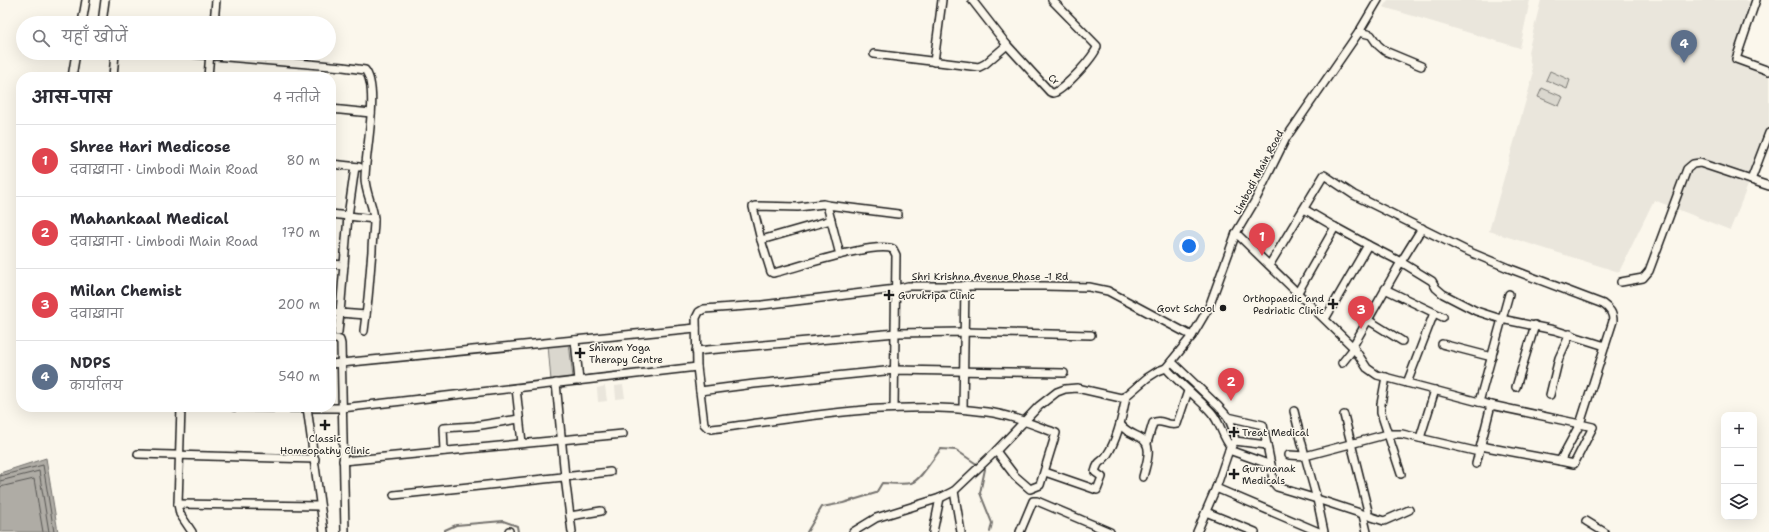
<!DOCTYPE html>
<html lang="hi">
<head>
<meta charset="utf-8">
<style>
	:root { --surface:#fff; --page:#f2f2f3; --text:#2b2b33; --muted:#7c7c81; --line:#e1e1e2; --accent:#1c1c1c }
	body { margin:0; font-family:"Shantell Sans","Playpen Sans Deva",sans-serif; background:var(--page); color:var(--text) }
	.controls { position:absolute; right:12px; bottom:12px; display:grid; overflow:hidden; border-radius:8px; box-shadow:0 4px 16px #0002 }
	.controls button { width:36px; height:36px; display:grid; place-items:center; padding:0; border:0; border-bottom:1px solid var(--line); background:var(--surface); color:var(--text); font:20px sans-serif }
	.you { position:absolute; left:1189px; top:246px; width:14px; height:14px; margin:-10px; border:3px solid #fff; border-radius:50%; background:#1a73e8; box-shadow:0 0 0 6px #1a73e833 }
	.badge { display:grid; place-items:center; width:26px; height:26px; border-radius:50%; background:var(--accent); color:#fff; font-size:13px; font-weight:700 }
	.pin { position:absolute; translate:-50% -33px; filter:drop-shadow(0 1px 2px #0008) }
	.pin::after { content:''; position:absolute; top:21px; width:14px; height:12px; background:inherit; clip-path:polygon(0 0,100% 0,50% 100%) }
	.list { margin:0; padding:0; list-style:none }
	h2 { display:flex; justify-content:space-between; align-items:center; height:52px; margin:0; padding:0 16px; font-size:17px }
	h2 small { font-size:13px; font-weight:400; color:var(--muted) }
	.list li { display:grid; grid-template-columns:26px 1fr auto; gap:12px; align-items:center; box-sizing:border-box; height:72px; padding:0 16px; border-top:1px solid var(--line) }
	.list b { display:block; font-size:15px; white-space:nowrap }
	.list p { margin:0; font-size:13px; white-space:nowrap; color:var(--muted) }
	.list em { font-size:13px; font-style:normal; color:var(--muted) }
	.icon { flex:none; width:22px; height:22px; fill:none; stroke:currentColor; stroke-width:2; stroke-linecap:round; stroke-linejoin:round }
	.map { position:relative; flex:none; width:1769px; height:532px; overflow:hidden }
	.search { position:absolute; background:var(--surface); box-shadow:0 4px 16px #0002; left:16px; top:16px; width:320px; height:44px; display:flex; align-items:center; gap:10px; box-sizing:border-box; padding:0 14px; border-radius:22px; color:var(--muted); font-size:15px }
	.panel { position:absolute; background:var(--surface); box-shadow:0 4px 16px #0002; left:16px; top:72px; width:320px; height:340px; border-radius:16px }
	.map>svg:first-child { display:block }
</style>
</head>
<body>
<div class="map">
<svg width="1769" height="532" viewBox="0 0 1769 532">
	<rect width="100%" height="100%" fill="#fbf7ec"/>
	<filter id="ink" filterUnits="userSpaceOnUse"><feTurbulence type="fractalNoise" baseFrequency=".025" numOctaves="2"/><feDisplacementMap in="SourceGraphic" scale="8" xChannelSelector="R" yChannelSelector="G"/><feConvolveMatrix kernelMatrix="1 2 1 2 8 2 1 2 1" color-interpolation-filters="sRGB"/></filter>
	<g filter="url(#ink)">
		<g fill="#eae6dc">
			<polygon points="1388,0 1530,0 1520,48 1383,7"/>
			<polygon points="1541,0 1745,0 1755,3 1736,59 1769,71 1769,133 1730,230 1654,200 1619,272 1489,231 1533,75 1528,52"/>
			<polygon points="623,385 625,398 616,399 615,386"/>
			<polygon points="605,386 607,401 598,402 597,388"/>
		</g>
		<g fill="#dad7ce" stroke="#7b7a75">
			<polygon points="1550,71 1570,80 1567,89 1546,80"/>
			<polygon points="1542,88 1563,97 1559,106 1538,97"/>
			<polygon points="569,343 573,378 551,381 548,345"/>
		</g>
		<polygon fill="#afaca5" stroke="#74726e" points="46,458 58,532 0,532 0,473"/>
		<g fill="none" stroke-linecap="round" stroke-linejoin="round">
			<g stroke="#575653" stroke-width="1">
				<polyline points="0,476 43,465 54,532"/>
				<polyline points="0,481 39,471 49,532"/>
				<polyline points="0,487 34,479 43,532"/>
			</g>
			<g stroke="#74726e" stroke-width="2">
				<polyline points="982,467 985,469 980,493 992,523 990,532"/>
				<polyline points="445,532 445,530 456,525 503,521 517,526 518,532"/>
				<path d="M807 532 822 507 843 503 876 493 882 483C890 483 903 485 911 483 921 480 933 458 941 449L956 450 978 465"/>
			</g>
			<g stroke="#1c1c1c" stroke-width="10">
				<g id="minor">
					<path d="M972 0 1007 45 1050 92 1053 93C1062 92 1097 54 1097 46L1052 0"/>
					<polyline points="1756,0 1736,59 1769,71"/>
					<polyline points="82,23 86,0"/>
					<polyline points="102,23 105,0"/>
					<polyline points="214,23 216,0"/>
					<polyline points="1359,32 1371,35 1378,45 1385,51 1421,66"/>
					<path d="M181 53 343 67 365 70C380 88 365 153 365 178 365 193 374 206 374 220 374 230 372 241 372 251 370 272 369 294 366 315L340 313 348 216 355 167"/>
					<polyline points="874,54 979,67 985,64 1007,45"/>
					<polyline points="934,62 942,0"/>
					<polyline points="72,77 76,53"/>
					<polyline points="113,77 115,53"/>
					<polyline points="208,77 210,53"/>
					<polyline points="331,109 371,113"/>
					<polyline points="331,164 359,167"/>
					<polyline points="1751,180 1769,133"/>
					<polyline points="827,205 898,214"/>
					<polyline points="331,214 374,219"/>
					<polyline points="1422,228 1401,262 1432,281 1436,288 1443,294 1476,311 1501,319 1554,330 1605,346"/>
					<polyline points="1236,233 1354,348"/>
					<polyline points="761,240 831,220"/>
					<path d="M840 255 827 205 823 204 798 207 755 206 753 207 761 240 771 272 773 273C796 268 874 241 893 249L896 255 894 408"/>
					<polyline points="331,264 344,265"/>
					<path d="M1270 264 1324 175 1354 195 1465 250 1508 268 1603 304C1610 309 1613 313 1613 321L1580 424 1560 461 1574 464 1593 427 1580 424 1491 405 1479 402 1509 294"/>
					<polyline points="1621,282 1643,278 1649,271 1687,169 1693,164 1700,163 1769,186"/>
					<polyline points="1385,289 1443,317"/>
					<polyline points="1298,292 1335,227 1304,209"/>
					<polyline points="331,312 340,313 338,332"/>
					<polyline points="1325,319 1368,245 1335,227"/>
					<polyline points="1368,320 1402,341"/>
					<polyline points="364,331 366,315"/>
					<polyline points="331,338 340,340 341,344 345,532"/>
					<polyline points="575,340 579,381"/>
					<polyline points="1442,344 1492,357"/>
					<polyline points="1353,346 1401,262 1368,245"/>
					<polyline points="696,351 896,333 965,332 1091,335"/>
					<polyline points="1172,362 1218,406 1228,417 1233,429 1235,441 1229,450 1216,488 1197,532"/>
					<polyline points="1342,363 1354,348 1367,368 1377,375 1479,402"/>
					<polyline points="331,364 696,328"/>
					<path d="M1166 368C1180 384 1197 397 1211 412 1221 423 1222 437 1231 447"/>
					<polyline points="1386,377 1381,404 1381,413 1401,474"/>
					<polyline points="556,383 565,477 572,532"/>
					<polyline points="1407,383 1434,313"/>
					<polyline points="1516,387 1535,325"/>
					<polyline points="516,388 522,443"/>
					<polyline points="700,391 754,384 895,370 1064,373"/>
					<polyline points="1550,395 1559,358 1570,334"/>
					<polyline points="181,407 178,504 180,514 192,532"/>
					<polyline points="234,407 308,408"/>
					<polyline points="307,407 324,532"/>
					<polyline points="314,408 342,408 697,367"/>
					<polyline points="963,409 965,285"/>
					<polyline points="1344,415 1368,511"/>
					<polyline points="1228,417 1263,425 1271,465"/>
					<path d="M1120 424C1125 431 1131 433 1139 437 1155 444 1146 464 1143 477"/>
					<polyline points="1420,438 1435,390"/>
					<polyline points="1235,441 1267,445"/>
					<path d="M1147 443 1153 423C1161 418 1168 427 1177 424L1188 391"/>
					<polyline points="1481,446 1560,461"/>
					<polyline points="1229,450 1271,465 1273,482 1277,487 1317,499 1305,456 1388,434 1402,434 1479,452"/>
					<polyline points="444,451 443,428 475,426 519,419"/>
					<path d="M996 451 1015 476 1030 489 1040 485 1056 433C1034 425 1011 415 987 412 897 399 801 418 712 429L707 427 704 424 697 367 696 318 699 312 704 309 762 305 896 289 908 286H1044L1089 287 1108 291 1192 336"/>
					<polyline points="138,454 315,459"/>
					<polyline points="1289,455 1305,456 1294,411"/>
					<polyline points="343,461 623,434"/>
					<polyline points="1476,464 1491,405"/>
					<path d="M1045 472 1097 490 1102 477 1095 472C1099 458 1101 464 1107 455 1117 440 1123 414 1126 396"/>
					<polyline points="1216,488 1319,532"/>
					<polyline points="954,491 961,532"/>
					<polyline points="394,495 610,472"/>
					<polyline points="178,504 320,506"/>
					<polyline points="1206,512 1255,532"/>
					<polyline points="1363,515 1367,532"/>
					<polyline points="570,516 601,511"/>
					<polyline points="1586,521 1604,532"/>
					<polyline points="509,532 509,531"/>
					<polyline points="853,532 876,518 940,498 954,491 996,451 1039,406 1057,392 1065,389 1077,388 1121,398 1126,396 1147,378 1158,371 1166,368 1192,336 1209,307 1236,233 1255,201 1286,138 1359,32 1378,0"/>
					<polyline points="933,532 940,498"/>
					<polyline points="1020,532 1033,501 1037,501 1110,532"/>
					<polyline points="1324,532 1317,499 1384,521 1409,510"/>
				</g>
			</g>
			<use href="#minor" stroke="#fbf7ec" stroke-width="7"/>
		</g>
	</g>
	<g fill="#1c1c1c" stroke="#fbf7ec" stroke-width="1.5">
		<path d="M887 289h4v4h4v4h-4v4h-4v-4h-4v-4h4z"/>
		<path d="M1331 298h4v4h4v4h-4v4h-4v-4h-4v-4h4z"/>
		<circle cx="1223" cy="308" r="4"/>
		<path d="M578 347h4v4h4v4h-4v4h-4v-4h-4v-4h4z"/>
		<path d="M323 419h4v4h4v4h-4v4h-4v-4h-4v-4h4z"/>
		<path d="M1232 426h4v4h4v4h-4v4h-4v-4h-4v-4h4z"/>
		<path d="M1232 468h4v4h4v4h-4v4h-4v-4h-4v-4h4z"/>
	</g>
	<g text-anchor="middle" stroke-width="3" stroke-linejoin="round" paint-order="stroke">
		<g font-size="10" fill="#1c1c1c" stroke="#fbf7ec">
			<text transform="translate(1054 79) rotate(39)" y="4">Cr</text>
			<text transform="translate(1258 172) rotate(-62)" y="4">Limbodi Main Road</text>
			<text x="990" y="280">Shri Krishna Avenue Phase -1 Rd</text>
		</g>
		<g font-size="10" fill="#1c1c1c" stroke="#fbf7ec" text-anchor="start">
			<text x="898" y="299">Gurukripa Clinic</text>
			<text x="1324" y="302" text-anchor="end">Orthopaedic and<tspan x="1324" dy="12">Pedriatic Clinic</tspan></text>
			<text x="1215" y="312" text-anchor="end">Govt School</text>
			<text x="589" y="351">Shivam Yoga<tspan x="589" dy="12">Therapy Centre</tspan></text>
			<text x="1242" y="436">Treat Medical</text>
			<text x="325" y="442" text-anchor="middle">Classic<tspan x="325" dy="12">Homeopathy Clinic</tspan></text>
			<text x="1242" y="472">Gurunanak<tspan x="1242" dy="12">Medicals</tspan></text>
		</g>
	</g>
</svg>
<div class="controls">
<button>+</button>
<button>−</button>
<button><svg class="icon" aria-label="layers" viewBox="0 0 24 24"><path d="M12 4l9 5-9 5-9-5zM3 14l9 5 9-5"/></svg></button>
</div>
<div class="you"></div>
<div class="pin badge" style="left:1262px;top:256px;background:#e0444e">1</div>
<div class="pin badge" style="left:1231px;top:401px;background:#e0444e">2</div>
<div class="pin badge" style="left:1361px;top:329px;background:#e0444e">3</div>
<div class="pin badge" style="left:1684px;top:63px;background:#5c6f8a">4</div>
<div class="search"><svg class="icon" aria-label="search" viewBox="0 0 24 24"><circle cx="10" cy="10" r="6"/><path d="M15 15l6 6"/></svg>यहाँ खोजें</div>
<section class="panel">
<h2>आस-पास<small>4 नतीजे</small></h2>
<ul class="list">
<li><span class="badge" style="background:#e0444e">1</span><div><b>Shree Hari Medicose</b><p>दवाख़ाना · Limbodi Main Road</p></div><em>80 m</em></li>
<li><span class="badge" style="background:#e0444e">2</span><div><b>Mahankaal Medical</b><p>दवाख़ाना · Limbodi Main Road</p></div><em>170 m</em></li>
<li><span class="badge" style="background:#e0444e">3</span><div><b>Milan Chemist</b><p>दवाख़ाना</p></div><em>200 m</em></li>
<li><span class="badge" style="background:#5c6f8a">4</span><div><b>NDPS</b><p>कार्यालय</p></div><em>540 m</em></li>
</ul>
</section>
</div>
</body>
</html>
